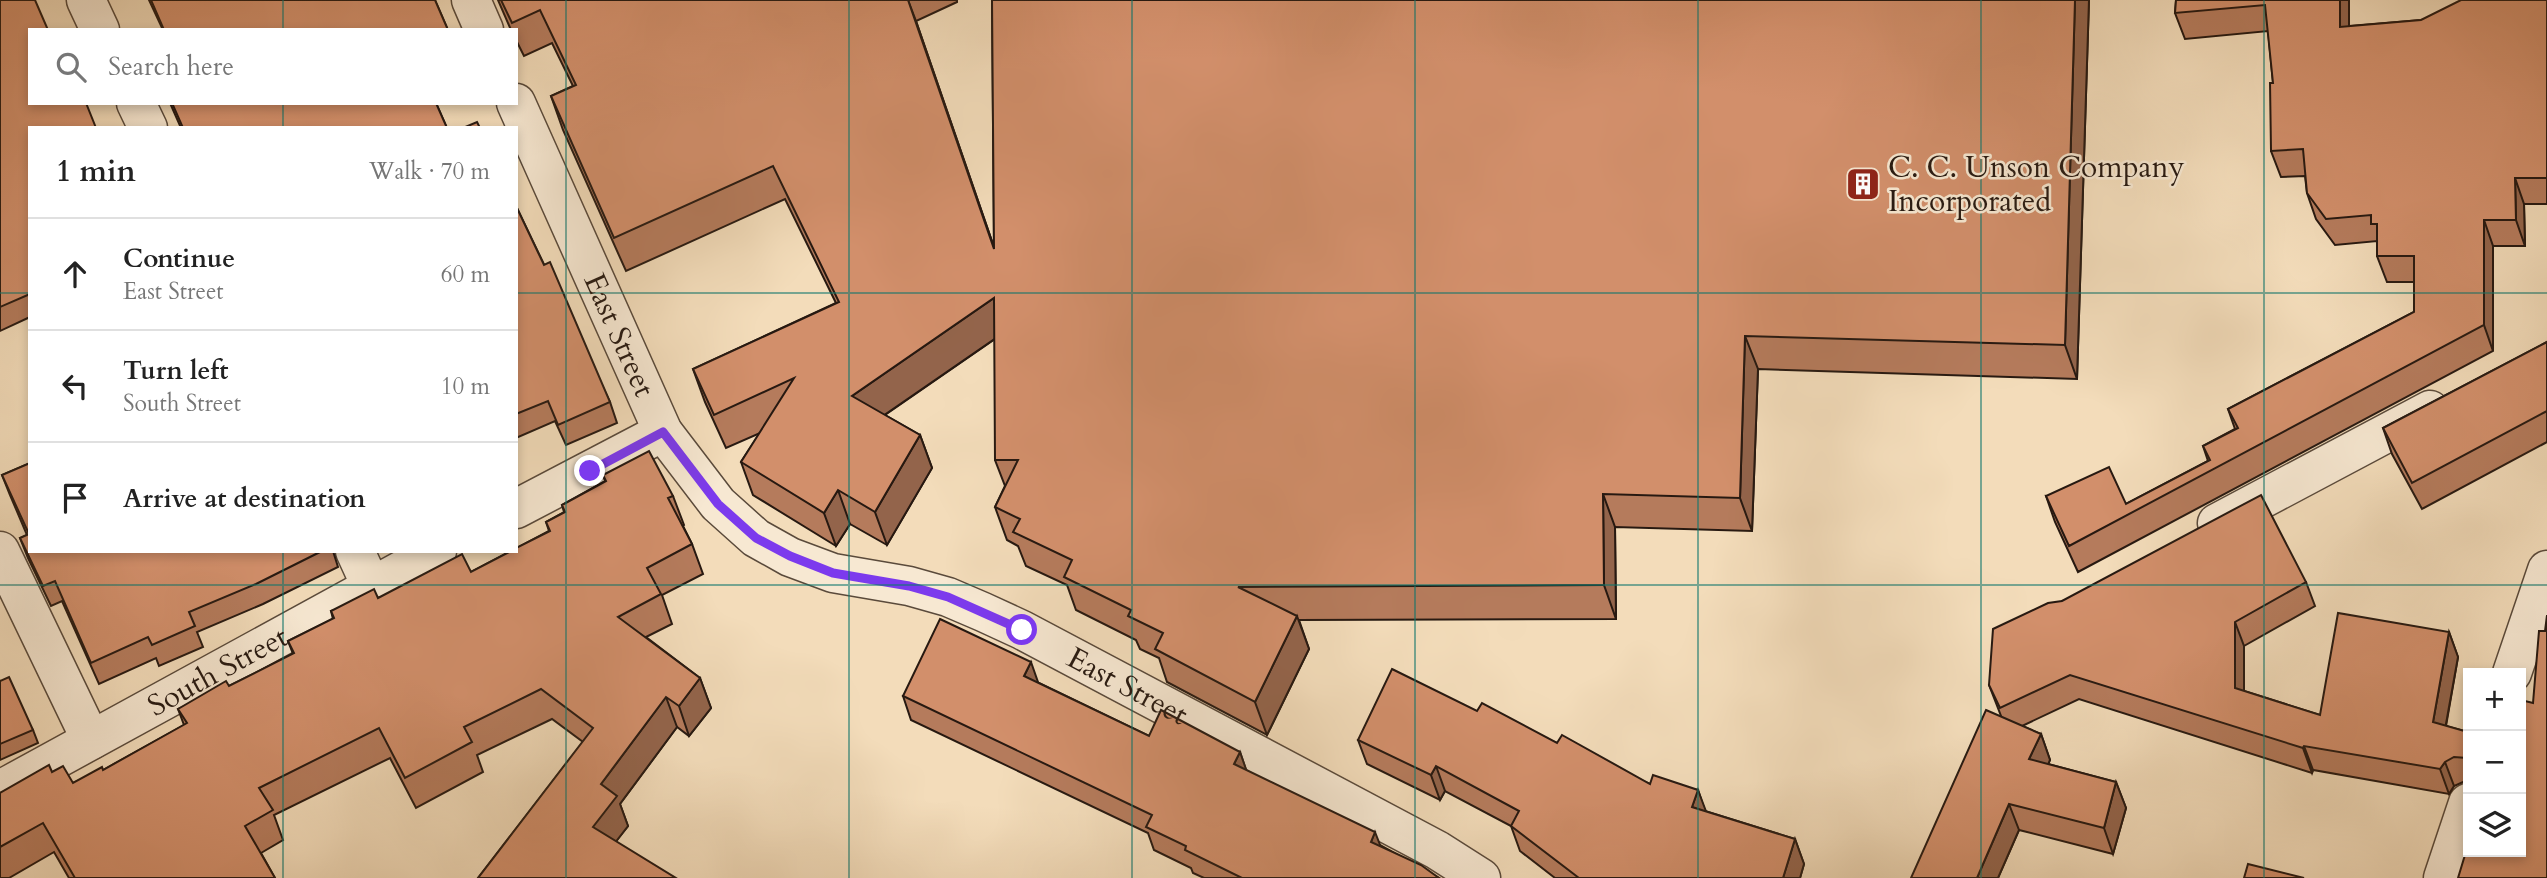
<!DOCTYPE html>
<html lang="en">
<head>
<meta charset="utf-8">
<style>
	:root { --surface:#fff; --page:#f6f6f6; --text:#222; --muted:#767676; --line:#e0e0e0 }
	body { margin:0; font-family:Cardo,serif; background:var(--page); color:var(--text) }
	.controls { position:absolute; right:21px; bottom:21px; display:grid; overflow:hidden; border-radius:0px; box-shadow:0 4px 10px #0003 }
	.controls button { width:63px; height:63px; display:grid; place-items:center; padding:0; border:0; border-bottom:2px solid var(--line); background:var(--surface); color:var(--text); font:35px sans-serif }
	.stop { position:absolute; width:21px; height:21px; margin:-16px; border:5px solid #7c3aed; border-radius:50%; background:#fff }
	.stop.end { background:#7c3aed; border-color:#fff; box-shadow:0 2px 7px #0008 }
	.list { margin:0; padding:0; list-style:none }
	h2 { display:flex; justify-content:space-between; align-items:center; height:91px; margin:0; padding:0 28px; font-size:30px }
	h2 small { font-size:23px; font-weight:400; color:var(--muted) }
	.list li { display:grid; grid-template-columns:46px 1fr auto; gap:21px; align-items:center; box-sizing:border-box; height:112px; padding:0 28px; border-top:2px solid var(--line) }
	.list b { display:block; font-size:26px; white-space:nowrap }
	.list p { margin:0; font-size:23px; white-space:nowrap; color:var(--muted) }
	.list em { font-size:23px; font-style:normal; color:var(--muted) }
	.icon { flex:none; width:38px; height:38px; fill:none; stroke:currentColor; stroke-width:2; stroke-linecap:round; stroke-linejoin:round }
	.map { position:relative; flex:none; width:2547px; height:878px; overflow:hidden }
	.search { position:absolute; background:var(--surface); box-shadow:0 4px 10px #0003; left:28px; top:28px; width:490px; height:77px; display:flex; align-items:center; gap:18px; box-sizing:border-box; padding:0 24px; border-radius:0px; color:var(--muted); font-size:26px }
	.panel { position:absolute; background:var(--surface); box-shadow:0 4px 10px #0003; left:28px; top:126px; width:490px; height:427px; border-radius:0px }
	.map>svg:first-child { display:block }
</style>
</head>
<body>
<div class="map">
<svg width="2547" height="878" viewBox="0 0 2547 878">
	<rect width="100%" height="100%" fill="#f3dcba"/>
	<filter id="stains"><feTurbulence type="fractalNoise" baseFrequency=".00286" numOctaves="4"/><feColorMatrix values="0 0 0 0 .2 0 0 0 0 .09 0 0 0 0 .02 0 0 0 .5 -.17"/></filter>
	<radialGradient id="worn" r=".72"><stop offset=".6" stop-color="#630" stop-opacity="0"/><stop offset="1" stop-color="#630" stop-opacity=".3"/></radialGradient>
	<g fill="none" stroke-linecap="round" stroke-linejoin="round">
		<g stroke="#5a4a3b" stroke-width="41">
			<g id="minor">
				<polyline points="86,0 100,30"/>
				<polyline points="471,0 484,30"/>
				<polyline points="136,103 148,128"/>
				<path id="s1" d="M516 103 663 432 718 504 756 538 790 557 833 573 909 586 948 597 983 612 1022 630 1437 850 1481 878"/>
				<polyline points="516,509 663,432"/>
				<polyline points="2217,523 2430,410"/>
				<polyline points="0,551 91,740"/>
				<polyline points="355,551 371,586"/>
				<polyline points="2512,673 2547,570"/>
				<path id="s2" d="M0 790 437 551"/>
				<polyline points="2443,878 2468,803"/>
			</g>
		</g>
		<use href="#minor" stroke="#f7e8d2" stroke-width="38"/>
	</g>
	<g fill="#b57b5c" stroke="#271911" stroke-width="2">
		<polygon points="0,0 30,30 30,317 0,331"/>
		<polygon points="149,0 435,0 448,30 163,30"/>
		<polygon points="498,0 957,0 957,2 916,21 994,247 992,0 2089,0 2077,379 1758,369 1752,531 1615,527 1616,619 1299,620 1309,649 1267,735 1167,682 1159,658 1140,649 1136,640 1076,610 1067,585 1026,566 1018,546 1007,540 995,507 1005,486 995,460 995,339 885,415 920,435 932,468 887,545 850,524 836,546 753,495 741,462 760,433 726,448 705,402 693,369 836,303 785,199 626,271 563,130 551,96 573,86 552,43 524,56 516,40 516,30 511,30"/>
		<polygon points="2176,0 2349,0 2349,26 2421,20 2547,0 2547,204 2524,204 2525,246 2493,246 2493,351 2078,572 2055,522 2046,496 2126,504 2208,461 2203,446 2235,429 2228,409 2414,312 2414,282 2387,282 2377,256 2377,241 2335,245 2316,219 2307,193 2305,176 2281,177 2271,151 2273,83 2268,31 2185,39 2175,13"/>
		<polygon points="170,103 436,103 447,128 181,128"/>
		<polygon points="516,206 610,402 617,423 566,445 555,421 516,438"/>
		<polygon points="2547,342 2547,442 2422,509 2392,454 2383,428"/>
		<polygon points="30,463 30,551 333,551 338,567 263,604 197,632 203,647 159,666 156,658 99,684 62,601 51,606 28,558 20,538 27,535 10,495 2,475"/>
		<polygon points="603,475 673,496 684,525 683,526 692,544 703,574 662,595 672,624 646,637 700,678 711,708 689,736 677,727 620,804 628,826 616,841 478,878 583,742 552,719 477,755 483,772 416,808 390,758 274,815 283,840 261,853 275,878 69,878 54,852 9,878 0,878 0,793 52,772 73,783 103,770 184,725 178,709 229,686 293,654 288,641 333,619 331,611 471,572 549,531 546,522 564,512 562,505 605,481"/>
		<polygon points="2306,582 2315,606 2244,646 2244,691 2320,715 2449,632 2458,657 2446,726 2468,732 2468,782 2463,782 2454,786 2449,794 2313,770 2312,773 2079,699 2022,726 2041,734 2050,760 2048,764 2116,782 2126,808 2113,854 2019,830 1998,878 2001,716 1989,685 2062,601"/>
		<polygon points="0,681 33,730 38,743 0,760"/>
		<polygon points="1039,683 1149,736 1240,752 1246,770 1439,878 1204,878 1193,873 1191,868 1154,850 1148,833 911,720 903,696"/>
		<polygon points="1477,711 1557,743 1650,784 1698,790 1705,811 1795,839 1804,864 1800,878 1555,878 1520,851 1511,826 1445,791 1440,800 1367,764 1358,740"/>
	</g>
	<g fill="#93644b" stroke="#271911" stroke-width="2">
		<polygon points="908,0 916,21 1006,282"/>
		<polygon points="2075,0 2089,0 2077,379 2065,345"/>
		<polygon points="2340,0 2349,0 2349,53 2340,27"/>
		<polygon points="2515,178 2524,204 2525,246 2516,220"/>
		<polygon points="2484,220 2493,246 2493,351 2484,325"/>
		<polygon points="994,298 1006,331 864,429 852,396"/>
		<polygon points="1745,336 1758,369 1752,531 1740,498"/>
		<polygon points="920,435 932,468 887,545 875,512"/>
		<polygon points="838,490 850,524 836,546 824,513"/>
		<polygon points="1603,494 1615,527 1616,619 1604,585"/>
		<polygon points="1297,616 1309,649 1267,735 1255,702"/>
		<polygon points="2235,622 2244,646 2244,712 2235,688"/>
		<polygon points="2449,632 2458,657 2442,746 2433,722"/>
		<polygon points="1031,662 1039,685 1024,676"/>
		<polygon points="700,678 711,708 689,736 679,706"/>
		<polygon points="666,697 677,727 620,804 628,826 604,857 593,827 601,784"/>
		<polygon points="2041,734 2050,760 2039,785 2029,759"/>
		<polygon points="2304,746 2313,770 2312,773 2303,748"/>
		<polygon points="1240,752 1248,775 1234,764"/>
		<polygon points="2445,762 2454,786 2449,794 2440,769"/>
		<polygon points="1436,766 1445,791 1440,800 1431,775"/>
		<polygon points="2116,782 2126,808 2113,854 2104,828"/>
		<polygon points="1698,790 1707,814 1692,807"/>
		<polygon points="2009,804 2019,830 1998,878 1977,878"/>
		<polygon points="1375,832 1384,855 1371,842"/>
		<polygon points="1795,839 1804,864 1800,878 1783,878"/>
	</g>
	<g fill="#d28f6b" stroke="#271911" stroke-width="2">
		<polygon points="0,0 35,0 48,30 30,30 30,103 86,103 96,128 30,128 30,294 0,307"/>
		<polygon points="151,0 435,0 448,30 164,30"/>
		<polygon points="501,0 908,0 994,249 992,0 2075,0 2065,345 1745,336 1740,498 1603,494 1604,585 1238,587 1297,616 1255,702 1155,649 1163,633 1128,616 1131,610 1064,577 1072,560 1013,532 1020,519 995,507 1018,460 995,460 994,298 852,396 920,435 875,512 838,490 824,513 741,462 794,378 714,415 693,369 839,302 773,166 614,238 551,96 576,85 540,10 512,23"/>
		<polygon points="2176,0 2340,0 2340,27 2421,20 2461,0 2547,0 2547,178 2515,178 2516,220 2484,220 2484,325 2069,546 2046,496 2109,467 2126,504 2210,460 2203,446 2238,428 2228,409 2414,312 2414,256 2377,256 2377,224 2371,224 2371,215 2326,219 2307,193 2303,149 2271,151 2270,83 2273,83 2265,5 2175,13"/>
		<polygon points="172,103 436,103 447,128 183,128"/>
		<polygon points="477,122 480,128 463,128"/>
		<polygon points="516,206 544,265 550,262 610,402 558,425 548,401 516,414"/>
		<polygon points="2547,342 2547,411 2412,483 2383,428"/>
		<polygon points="649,451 673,496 668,498 692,544 647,568 661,594 618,617 700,678 679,706 666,697 601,784 617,796 593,827 676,878 478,878 593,728 541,689 464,727 472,742 405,778 379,728 259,788 273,810 245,826 275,878 75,878 43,823 0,847 0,793 49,765 52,772 63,766 73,783 102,767 103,770 187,723 178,709 226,681 229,686 294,653 288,641 334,618 331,611 374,589 378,598 462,554 471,572 511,551 516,551 516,548 550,531 546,522 565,512 562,505 606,481 603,475"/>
		<polygon points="30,463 30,551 322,551 256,584 189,612 195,626 152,645 148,637 91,663 55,581 43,586 20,538 29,534 2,475"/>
		<polygon points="2261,495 2306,582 2235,622 2235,688 2320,715 2338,613 2449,632 2433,722 2468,732 2468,759 2467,758 2454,757 2445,762 2440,769 2304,746 2303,748 2070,675 2000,708 1989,685 1993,629 2048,603 2062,601"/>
		<polygon points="2547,615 2547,878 2458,878 2468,845 2468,852 2521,852 2521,700 2533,703 2539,631 2545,631"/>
		<polygon points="940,619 1031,662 1024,676 1149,736 1161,710 1240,752 1234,764 1375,832 1371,842 1421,865 1439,878 1242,878 1185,850 1186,846 1146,827 1152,815 903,696"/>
		<polygon points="1392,669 1477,711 1482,703 1557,743 1562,735 1650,784 1653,775 1698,790 1692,807 1795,839 1783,878 1579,878 1511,826 1519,811 1436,766 1431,775 1358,740"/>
		<polygon points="9,677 33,730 0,744 0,681"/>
		<polygon points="1986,710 2041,734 2029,759 2116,782 2104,828 2009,804 1977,878 1911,878"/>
		<polygon points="2248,864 2304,878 2244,878"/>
	</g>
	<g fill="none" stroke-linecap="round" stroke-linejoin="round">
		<polyline stroke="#7c3aed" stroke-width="9" points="590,471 663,432 718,504 756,538 790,556 833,573 909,586 948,597 1022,630"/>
	</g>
	<path fill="none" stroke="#0f766e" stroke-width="2" stroke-opacity="0.55" d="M283 0V30M566 0V878M849 0V878M1132 0V878M1415 0V878M1698 0V878M1981 0V878M2264 0V878M283 103V128M0 293H30M516 293H2547M283 551V878M0 585H2547"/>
	<defs>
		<g id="building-square" transform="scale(1.75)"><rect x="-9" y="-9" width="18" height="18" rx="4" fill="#8f2418" stroke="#f7e8d2"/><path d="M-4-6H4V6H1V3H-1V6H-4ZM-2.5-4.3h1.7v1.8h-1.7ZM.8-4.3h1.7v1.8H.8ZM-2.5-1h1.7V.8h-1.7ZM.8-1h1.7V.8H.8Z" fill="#fff"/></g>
	</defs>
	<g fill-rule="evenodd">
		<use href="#building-square" x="1863" y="184"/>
	</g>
	<g text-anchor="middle" stroke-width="5" stroke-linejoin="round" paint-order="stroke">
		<g font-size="30" fill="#271911" stroke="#f7e8d2" text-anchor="start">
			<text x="1888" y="177">C. C. Unson Company<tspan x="1888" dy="34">Incorporated</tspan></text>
		</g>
		<g font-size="30" fill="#271911" stroke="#f7e8d2">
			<text dy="10" stroke="none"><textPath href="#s1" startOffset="254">East Street</textPath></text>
			<text dy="10" stroke="none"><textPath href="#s2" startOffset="248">South Street</textPath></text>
			<text dy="10" stroke="none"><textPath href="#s1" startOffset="905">East Street</textPath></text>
		</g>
	</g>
	<rect width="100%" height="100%" filter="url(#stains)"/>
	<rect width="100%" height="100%" fill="url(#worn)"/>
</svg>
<div class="controls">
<button>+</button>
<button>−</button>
<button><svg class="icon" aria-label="layers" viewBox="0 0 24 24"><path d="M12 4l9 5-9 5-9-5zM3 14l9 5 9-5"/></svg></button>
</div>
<div class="stop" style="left:1022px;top:630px"></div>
<div class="stop end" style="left:590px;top:471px"></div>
<div class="search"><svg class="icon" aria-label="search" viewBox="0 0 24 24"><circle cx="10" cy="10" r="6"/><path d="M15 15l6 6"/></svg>Search here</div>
<section class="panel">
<h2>1 min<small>Walk · 70 m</small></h2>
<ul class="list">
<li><svg class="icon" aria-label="ahead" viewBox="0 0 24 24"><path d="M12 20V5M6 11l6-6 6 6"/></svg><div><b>Continue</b><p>East Street</p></div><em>60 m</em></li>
<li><svg class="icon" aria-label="left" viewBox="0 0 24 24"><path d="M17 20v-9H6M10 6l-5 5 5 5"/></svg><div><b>Turn left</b><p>South Street</p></div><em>10 m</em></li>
<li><svg class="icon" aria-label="arrive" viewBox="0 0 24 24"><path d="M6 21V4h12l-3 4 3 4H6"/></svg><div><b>Arrive at destination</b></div></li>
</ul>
</section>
</div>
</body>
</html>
